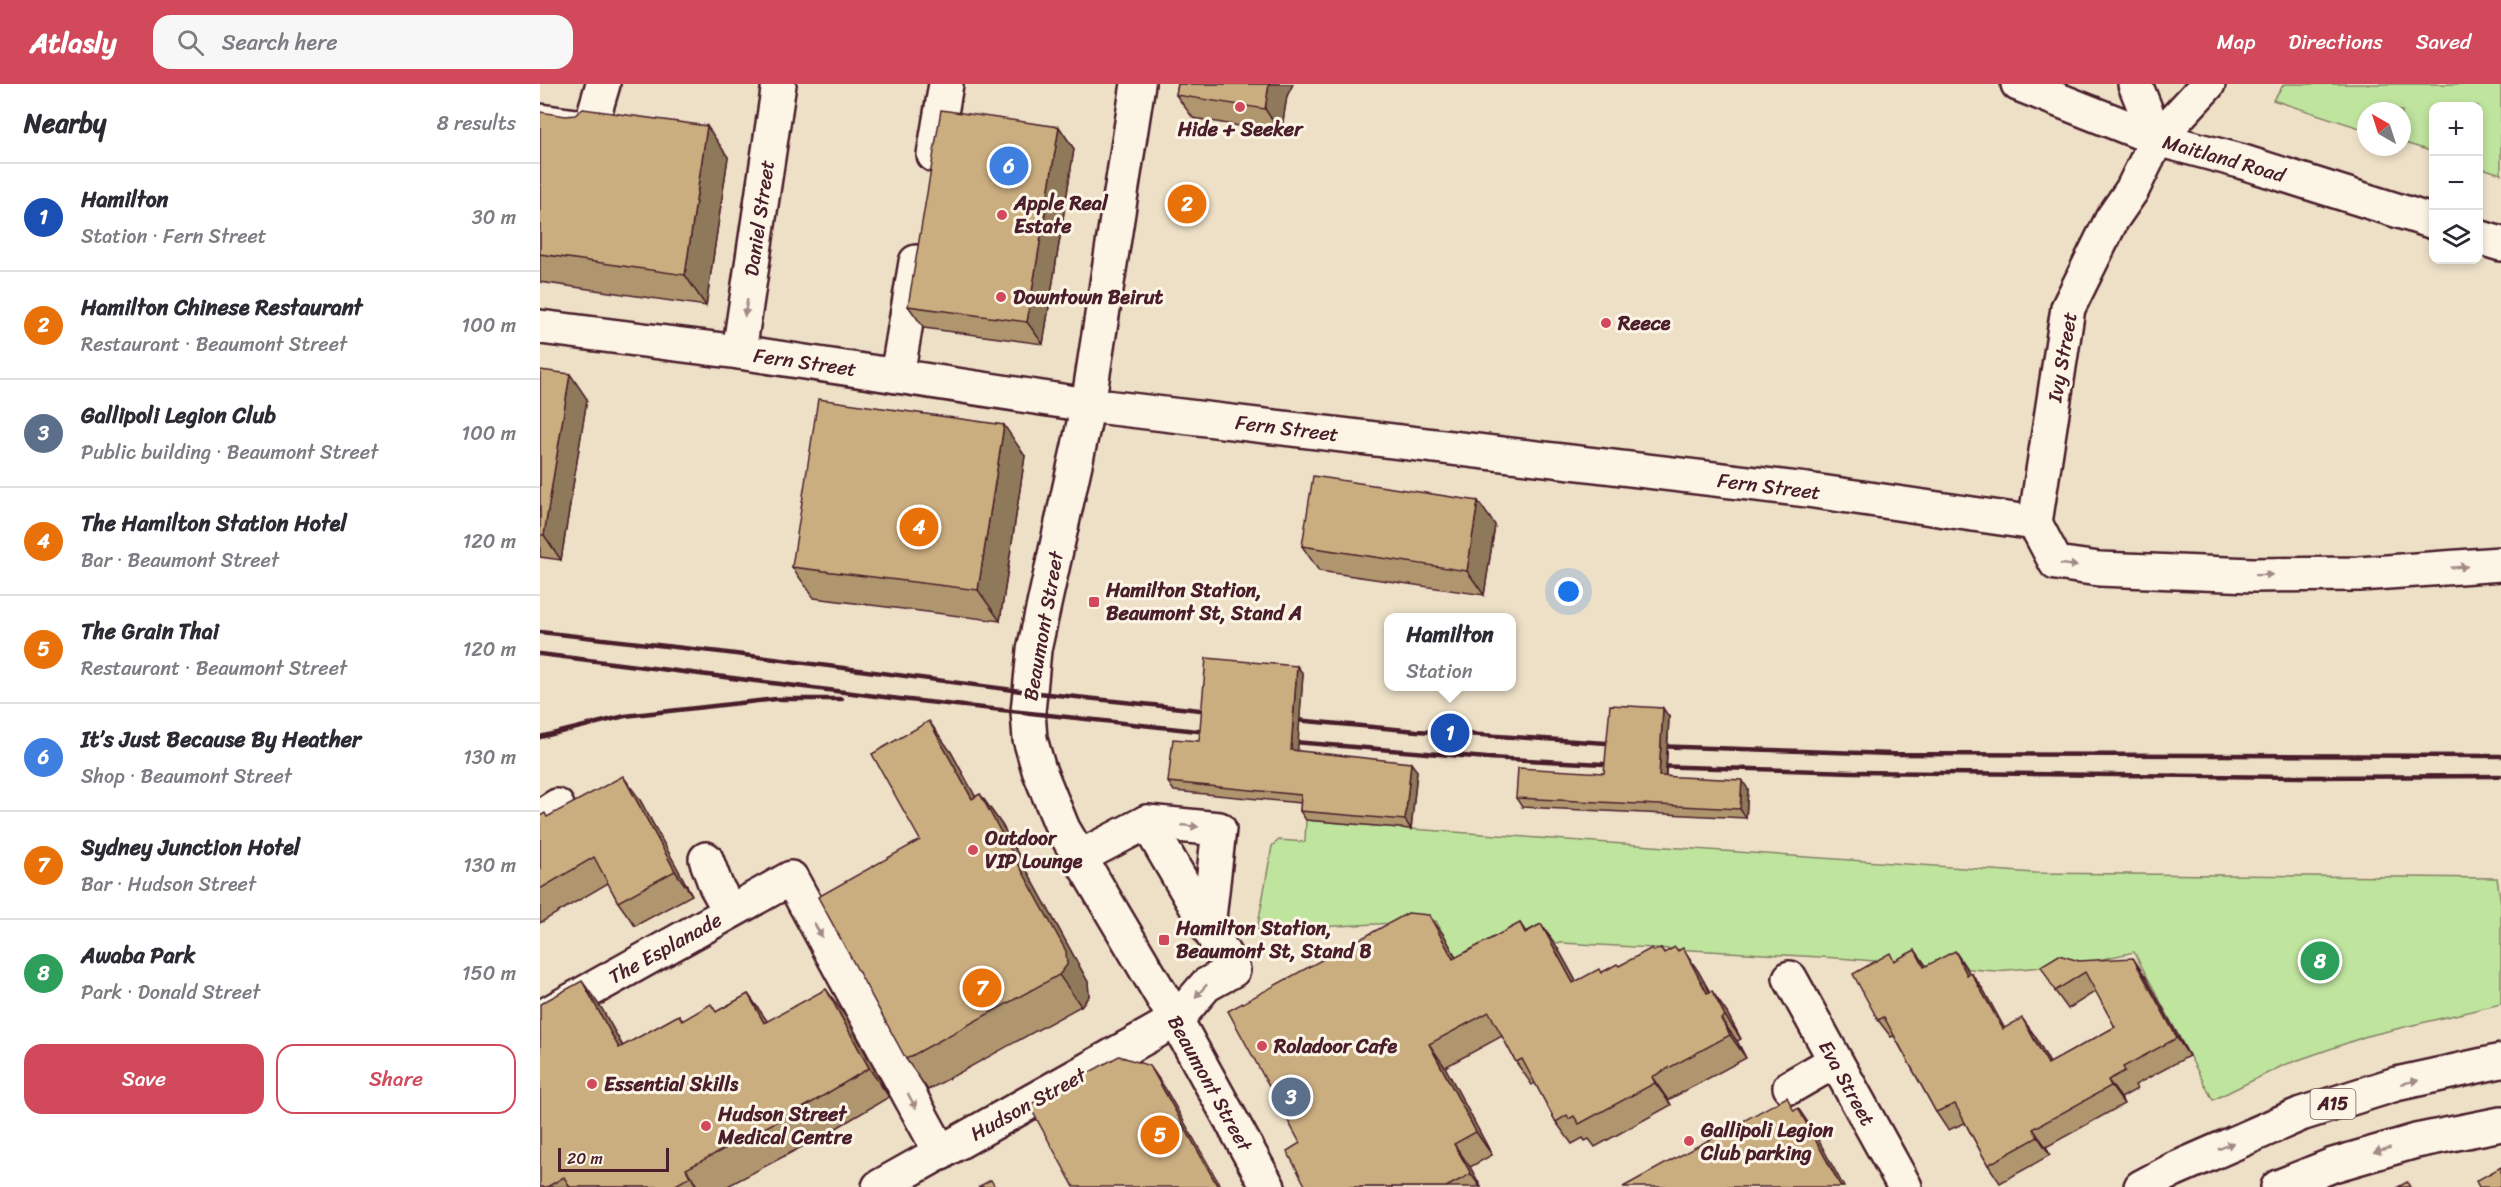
<!DOCTYPE html>
<html lang="en">
<head>
<meta charset="utf-8">
<style>
	:root { --surface:#fff; --page:#f7f7f7; --text:#2b2b33; --muted:#7c7c81; --line:#e1e1e2; --accent:#d1495b }
	body { margin:0; font-family:Sriracha,sans-serif; background:var(--page); color:var(--text) }
	.controls { position:absolute; right:18px; top:18px; display:grid; overflow:hidden; border-radius:12px; box-shadow:0 3px 9px #0003 }
	.controls button { width:54px; height:54px; display:grid; place-items:center; padding:0; border:0; border-bottom:2px solid var(--line); background:var(--surface); color:var(--text); font:30px sans-serif }
	.compass { position:absolute; left:1817px; top:18px; width:54px; height:54px; border-radius:50%; background:var(--surface); box-shadow:0 3px 9px #0003; rotate:321deg }
	.scale { position:absolute; left:18px; bottom:15px; width:111px; box-sizing:border-box; padding-left:6px; border:3px solid #4a1f2b; border-top:0; font-size:16px; line-height:21px; white-space:nowrap; color:#4a1f2b; -webkit-text-stroke:4px #fcf5e5; paint-order:stroke }
	.you { position:absolute; left:1029px; top:508px; width:21px; height:21px; margin:-15px; border:4px solid #fff; border-radius:50%; background:#1a73e8; box-shadow:0 0 0 9px #1a73e833 }
	.badge { display:grid; place-items:center; width:39px; height:39px; border-radius:50%; background:var(--accent); color:#fff; font-size:20px; font-weight:700 }
	.pin { position:absolute; translate:-50% -50%; border:3px solid #fff; box-shadow:0 2px 6px #0006 }
	.popup { position:absolute; left:844px; top:529px; width:132px; height:78px; box-sizing:border-box; display:grid; place-content:center; border-radius:12px; background:var(--surface); filter:drop-shadow(0 2px 4px #0005); font-size:20px; white-space:nowrap; color:var(--muted) }
	.popup b { font-size:22px; color:var(--text) }
	.popup::after { content:''; position:absolute; left:50%; top:100%; margin-left:-12px; border:12px solid transparent; border-top-color:var(--surface) }
	.list { margin:0; padding:0; list-style:none }
	h2 { display:flex; justify-content:space-between; align-items:center; height:78px; margin:0; padding:0 24px; font-size:26px }
	h2 small { font-size:20px; font-weight:400; color:var(--muted) }
	.list li { display:grid; grid-template-columns:39px 1fr auto; gap:18px; align-items:center; box-sizing:border-box; height:108px; padding:0 24px; border-top:2px solid var(--line) }
	.list b { display:block; font-size:22px; white-space:nowrap }
	.list p { margin:0; font-size:20px; white-space:nowrap; color:var(--muted) }
	.list em { font-size:20px; font-style:normal; color:var(--muted) }
	.actions { display:flex; gap:12px; padding:18px 24px }
	.actions a { flex:1; padding:14px 0; border:2px solid var(--accent); border-radius:18px; text-align:center; font-size:21px; color:var(--accent) }
	.actions .main { background:var(--accent); color:#fff }
	.icon { flex:none; width:33px; height:33px; fill:none; stroke:currentColor; stroke-width:2; stroke-linecap:round; stroke-linejoin:round }
	.map { position:relative; flex:none; width:1961px; height:1103px; overflow:hidden }
	header { display:flex; align-items:center; gap:36px; box-sizing:border-box; height:84px; padding:0 30px; background:var(--accent); color:#fff }
	header strong { font-size:28px }
	nav { display:flex; gap:33px; margin-inline-start:auto; font-size:21px }
	.search { width:420px; height:54px; background:var(--page); display:flex; align-items:center; gap:15px; box-sizing:border-box; padding:0 21px; border-radius:18px; color:var(--muted); font-size:22px }
	main { display:flex }
	aside { flex:1; background:var(--surface) }
	.map>svg:first-child { display:block }
</style>
</head>
<body>
<header>
<strong>Atlasly</strong>
<div class="search"><svg class="icon" aria-label="search" viewBox="0 0 24 24"><circle cx="10" cy="10" r="6"/><path d="M15 15l6 6"/></svg>Search here</div>
<nav><a>Map</a><a>Directions</a><a>Saved</a></nav>
</header>
<main>
<aside>
<h2>Nearby<small>8 results</small></h2>
<ul class="list">
<li><span class="badge" style="background:#1a4fb4">1</span><div><b>Hamilton</b><p>Station · Fern Street</p></div><em>30 m</em></li>
<li><span class="badge" style="background:#e8710a">2</span><div><b>Hamilton Chinese Restaurant</b><p>Restaurant · Beaumont Street</p></div><em>100 m</em></li>
<li><span class="badge" style="background:#5c6f8a">3</span><div><b>Gallipoli Legion Club</b><p>Public building · Beaumont Street</p></div><em>100 m</em></li>
<li><span class="badge" style="background:#e8710a">4</span><div><b>The Hamilton Station Hotel</b><p>Bar · Beaumont Street</p></div><em>120 m</em></li>
<li><span class="badge" style="background:#e8710a">5</span><div><b>The Grain Thai</b><p>Restaurant · Beaumont Street</p></div><em>120 m</em></li>
<li><span class="badge" style="background:#3f7fe0">6</span><div><b>It’s Just Because By Heather</b><p>Shop · Beaumont Street</p></div><em>130 m</em></li>
<li><span class="badge" style="background:#e8710a">7</span><div><b>Sydney Junction Hotel</b><p>Bar · Hudson Street</p></div><em>130 m</em></li>
<li><span class="badge" style="background:#2e9e5b">8</span><div><b>Awaba Park</b><p>Park · Donald Street</p></div><em>150 m</em></li>
</ul>
<div class="actions"><a class="main">Save</a><a>Share</a></div>
</aside>
<div class="map">
<svg width="1961" height="1103" viewBox="0 0 1961 1103">
	<rect width="100%" height="100%" fill="#ede0c7"/>
	<filter id="ink" filterUnits="userSpaceOnUse"><feTurbulence type="fractalNoise" baseFrequency=".0167" numOctaves="2"/><feDisplacementMap in="SourceGraphic" scale="12" xChannelSelector="R" yChannelSelector="G"/><feConvolveMatrix kernelMatrix="1 2 1 2 8 2 1 2 1" color-interpolation-filters="sRGB"/></filter>
	<g filter="url(#ink)">
		<g fill="#bfe49e" stroke="#848264" stroke-width="1.5">
			<polygon points="1744,0 1961,0 1961,90 1939,83 1938,22 1894,22 1893,68 1862,58 1862,27 1826,27 1826,46 1733,16"/>
			<polygon points="766,736 871,745 1495,789 1957,794 1961,820 1961,920 1827,952 1744,981 1673,1016 1594,868 1540,880 1455,887 1298,874 985,857 925,889 896,837 717,846 732,762 739,756 765,758"/>
		</g>
		<g fill="none" stroke-linecap="round" stroke-linejoin="round">
			<g stroke="#4a1f2b" stroke-width="38">
				<g id="minor">
					<polyline points="0,37 50,44 63,0"/>
					<polyline points="394,71 406,0"/>
					<polyline points="0,243 199,268 548,321 1267,406 1495,439"/>
					<polyline points="199,268 239,0"/>
					<polyline points="357,292 376,178"/>
					<polyline points="1495,439 1516,479 1559,485 1713,491 1819,490 1961,480"/>
					<polyline points="1495,439 1528,224 1572,135 1592,106 1617,55 1595,0"/>
					<polyline points="0,733 17,722"/>
					<polyline points="607,738 668,843"/>
					<polyline points="166,775 176,802 190,827"/>
					<polyline points="1250,894 1365,1103"/>
					<polyline points="0,934 251,794 401,1069"/>
					<polyline points="1250,1003 1295,977"/>
					<polyline points="339,1103 636,936 666,901 693,886 668,843 679,745 607,738 538,774"/>
				</g>
			</g>
			<g stroke="#4a1f2b" stroke-width="38">
				<g id="major">
					<polyline points="598,0 548,321 494,566 488,628 490,655 499,686 523,745 636,936 728,1103"/>
					<polyline points="1478,0 1617,55 1700,77 1894,138"/>
					<polyline points="1617,55 1668,0"/>
					<polyline points="1938,153 1961,160"/>
				</g>
			</g>
			<g stroke="#4a1f2b" stroke-width="38">
				<g id="highway">
					<polyline points="1601,1103 1633,1086 1761,1030 1856,1000 1961,977"/>
					<polyline points="1738,1103 1793,1081 1876,1057 1961,1040"/>
				</g>
			</g>
			<use href="#minor" stroke="#fcf5e5" stroke-width="33"/>
			<use href="#major" stroke="#fcf5e5" stroke-width="33"/>
			<use href="#highway" stroke="#fcf5e5" stroke-width="33"/>
			<g stroke="#4a1f2b" stroke-width="4.5">
				<polyline points="0,548 180,568 489,608 679,628"/>
				<polyline points="0,570 360,615 676,649"/>
				<polyline points="744,635 877,647 1082,660"/>
				<polyline points="0,653 85,632 236,615 302,615"/>
				<polyline points="742,657 947,674 1083,681"/>
				<polyline points="1112,662 1352,670 1961,672"/>
				<polyline points="1110,682 1312,688 1763,693 1961,692"/>
			</g>
		</g>
		<g fill="#af966e" stroke="#4a1f2b" stroke-width="1.5">
			<polygon points="638,0 753,0 747,12 741,49 653,34 636,11"/>
			<polygon points="0,28 188,73 166,222 0,198"/>
			<polygon points="519,43 534,65 503,260 384,244 368,222"/>
			<polygon points="0,286 47,315 21,476 0,473"/>
			<polygon points="485,372 460,537 274,514 252,483"/>
			<polygon points="955,441 944,511 779,487 762,462"/>
			<polygon points="757,582 763,590 757,667 877,687 871,745 766,736 760,727 761,719 634,707 628,698 659,657"/>
			<polygon points="1129,633 1126,692 1208,705 1206,734 982,723 976,714 1064,689"/>
			<polygon points="411,668 435,713 440,710 462,741 548,898 549,912 541,922 388,1006 366,975 380,756"/>
			<polygon points="100,716 152,811 95,842 78,818 68,799 0,839 0,732 8,733"/>
			<polygon points="980,839 986,848 1001,840 1017,863 1036,897 1079,882 1121,864 1124,869 1138,867 1158,887 1170,908 1187,929 1201,955 1197,957 1206,974 1128,1016 1131,1021 1055,1063 1049,1055 1045,1057 1043,1054 1032,1060 1016,1038 995,999 992,1001 976,978 962,952 905,983 952,1071 930,1083 941,1103 766,1103 760,1059 905,853 916,874"/>
			<polygon points="1375,866 1386,882 1427,885 1430,890 1431,889 1444,907 1464,944 1495,952 1510,979 1575,943 1556,907 1528,925 1515,907 1539,877 1605,892 1649,972 1595,1001 1597,1005 1581,1014 1584,1020 1506,1063 1510,1071 1460,1099 1448,1081 1425,1039 1408,1046 1396,1028 1354,952 1351,953 1338,936 1355,877"/>
			<polygon points="208,910 227,937 306,933 349,1013 288,1049 186,1103 0,1103 62,925 83,962 139,931 143,937 176,928"/>
		</g>
		<g fill="#8e7a5a" stroke="#4a1f2b" stroke-width="1.5">
			<polygon points="729,0 753,0 747,12 741,49 725,25"/>
			<polygon points="167,42 188,73 166,222 145,191"/>
			<polygon points="519,43 534,65 503,260 487,238"/>
			<polygon points="30,290 47,315 21,476 4,451"/>
			<polygon points="464,341 485,372 460,537 438,506"/>
			<polygon points="938,417 955,441 944,511 927,487"/>
			<polygon points="757,582 763,590 757,675 751,666"/>
			<polygon points="1123,624 1129,633 1125,700 1119,692"/>
			<polygon points="389,637 411,668 454,746 432,715"/>
			<polygon points="871,679 877,687 871,745 865,736"/>
			<polygon points="83,692 100,716 152,811 135,787"/>
			<polygon points="1202,696 1208,705 1206,734 1200,725"/>
			<polygon points="440,710 462,741 548,898 549,912 541,922 519,891"/>
			<polygon points="889,831 905,853 929,898 913,875"/>
			<polygon points="1001,840 1017,863 1049,921 1033,899"/>
			<polygon points="1143,864 1158,887 1183,932 1167,909"/>
			<polygon points="1375,866 1387,883 1384,883"/>
			<polygon points="1415,867 1427,885 1440,909 1427,891"/>
			<polygon points="1593,874 1605,892 1649,972 1637,954"/>
			<polygon points="1431,889 1444,907 1475,963 1463,945"/>
			<polygon points="42,897 62,925 99,992 79,964"/>
			<polygon points="286,905 306,933 349,1013 329,984"/>
			<polygon points="1172,907 1187,929 1201,955 1185,932"/>
			<polygon points="208,910 228,938 224,939"/>
			<polygon points="1482,934 1495,952 1520,998 1508,980"/>
			<polygon points="1181,935 1197,957 1206,974 1190,951"/>
			<polygon points="889,960 905,983 952,1071 936,1048"/>
			<polygon points="610,982 625,1004 681,1103 678,1103"/>
			<polygon points="1112,993 1128,1016 1131,1021 1115,999"/>
			<polygon points="1568,996 1581,1014 1584,1020 1571,1002"/>
			<polygon points="1258,1024 1273,1046 1304,1103 1301,1103"/>
			<polygon points="1493,1045 1506,1063 1510,1071 1498,1053"/>
			<polygon points="914,1060 930,1083 941,1103 940,1103 931,1090"/>
			<polygon points="146,1085 158,1103 157,1103"/>
		</g>
		<g fill="#cbae80" stroke="#4a1f2b" stroke-width="1.5">
			<polygon points="638,0 729,0 725,25 636,11"/>
			<polygon points="43,25 167,42 145,191 0,170 0,28 26,32 35,31"/>
			<polygon points="401,26 519,43 487,238 368,222"/>
			<polygon points="0,286 30,290 4,451 0,451"/>
			<polygon points="278,315 464,341 438,506 252,483"/>
			<polygon points="773,392 938,417 927,487 762,462"/>
			<polygon points="666,574 757,582 751,666 871,679 865,736 760,727 761,711 628,698 633,655 659,657"/>
			<polygon points="1070,621 1123,624 1119,692 1202,696 1200,725 976,714 978,684 1064,689"/>
			<polygon points="389,637 432,715 440,710 526,867 527,881 519,891 366,975 278,813 380,756 332,670"/>
			<polygon points="83,692 135,787 78,818 54,773 0,805 0,732 5,729 7,733"/>
			<polygon points="868,829 889,831 913,875 980,839 985,849 1001,840 1033,899 1059,885 1061,889 1077,880 1079,882 1112,864 1114,867 1121,864 1124,869 1135,863 1138,867 1143,864 1167,909 1172,907 1185,932 1181,935 1190,951 1112,993 1115,999 1039,1040 1034,1032 1029,1035 1027,1031 1016,1038 982,975 976,978 949,928 889,960 936,1048 914,1060 931,1090 906,1103 766,1103 747,1067 760,1059 688,927"/>
			<polygon points="1375,866 1384,883 1415,867 1427,891 1431,889 1463,945 1482,934 1508,980 1575,943 1545,888 1515,907 1501,882 1519,871 1539,877 1593,874 1637,954 1583,983 1585,987 1568,996 1571,1002 1493,1045 1498,1053 1448,1081 1415,1020 1396,1028 1344,933 1338,936 1313,890 1350,869 1354,877"/>
			<polygon points="42,897 79,964 139,931 142,937 171,920 176,928 208,910 224,939 286,905 329,984 268,1021 146,1085 150,1093 132,1103 30,1103 24,1093 7,1103 0,1103 0,920"/>
			<polygon points="579,972 610,982 678,1103 534,1103 489,1021"/>
			<polygon points="1247,1013 1254,1027 1258,1024 1301,1103 1083,1103"/>
			<polygon points="1961,1083 1961,1103 1939,1103 1936,1097"/>
			<polygon points="451,1096 455,1103 438,1103"/>
			<polygon points="1867,1098 1870,1103 1858,1103"/>
		</g>
		<defs><path id="oneway-solid" d="M-6-.8H1V-3.2L6.5 0L1 3.2V.8H-6Z" transform="scale(1.5)"/></defs>
		<g fill="#a38a88">
			<use href="#oneway-solid" transform="translate(206 224) rotate(99)"/>
			<use href="#oneway-solid" transform="translate(1529 481) rotate(8)"/>
			<use href="#oneway-solid" transform="translate(1919 483) rotate(-4)"/>
			<use href="#oneway-solid" transform="translate(1724 491) rotate(-1)"/>
			<use href="#oneway-solid" transform="translate(650 742) rotate(6)"/>
			<use href="#oneway-solid" transform="translate(278 846) rotate(61)"/>
			<use href="#oneway-solid" transform="translate(661 907) rotate(133)"/>
			<use href="#oneway-solid" transform="translate(1870 998) rotate(-12)"/>
			<use href="#oneway-solid" transform="translate(372 1017) rotate(61)"/>
			<use href="#oneway-solid" transform="translate(1686 1062) rotate(-24)"/>
			<use href="#oneway-solid" transform="translate(1842 1066) rotate(164)"/>
		</g>
	</g>
	<g fill="#d1495b" stroke="#fcf5e5" stroke-width="2">
		<circle cx="700" cy="23" r="6"/>
		<circle cx="462" cy="131" r="6"/>
		<circle cx="461" cy="213" r="6"/>
		<circle cx="1066" cy="239" r="6"/>
		<rect x="548" y="512" width="12" height="12" rx="3"/>
		<circle cx="433" cy="766" r="6"/>
		<rect x="618" y="850" width="12" height="12" rx="3"/>
		<circle cx="722" cy="962" r="6"/>
		<circle cx="52" cy="1000" r="6"/>
		<circle cx="166" cy="1042" r="6"/>
		<circle cx="1149" cy="1057" r="6"/>
	</g>
	<g text-anchor="middle" stroke-width="6" stroke-linejoin="round" paint-order="stroke">
		<rect fill="#fcf5e5" stroke="#7f5f63" stroke-width="1.5" x="1770.5" y="1005" width="45" height="30" rx="4.5"/>
		<g font-size="18" font-weight="bold" fill="#4a1f2b">
			<text x="1793" y="1026">A15</text>
		</g>
		<g font-size="20" font-weight="bold" fill="#4a1f2b" stroke="#fcf5e5" text-anchor="start">
			<text x="700" y="52" text-anchor="middle">Hide + Seeker</text>
			<text x="474" y="126">Apple Real<tspan x="474" dy="23">Estate</tspan></text>
			<text x="473" y="220">Downtown Beirut</text>
			<text x="1078" y="246">Reece</text>
			<text x="566" y="513">Hamilton Station,<tspan x="566" dy="23">Beaumont St, Stand A</tspan></text>
			<text x="445" y="761">Outdoor<tspan x="445" dy="23">VIP Lounge</tspan></text>
			<text x="636" y="851">Hamilton Station,<tspan x="636" dy="23">Beaumont St, Stand B</tspan></text>
			<text x="734" y="969">Roladoor Cafe</text>
			<text x="64" y="1007">Essential Skills</text>
			<text x="178" y="1037">Hudson Street<tspan x="178" dy="23">Medical Centre</tspan></text>
			<text x="1161" y="1053">Gallipoli Legion<tspan x="1161" dy="23">Club parking</tspan></text>
		</g>
		<g font-size="20" fill="#4a1f2b" stroke="#fcf5e5">
			<text transform="translate(1684 74) rotate(16)" y="7">Maitland Road</text>
			<text transform="translate(219 134) rotate(-82)" y="7">Daniel Street</text>
			<text transform="translate(1522 273) rotate(-80)" y="7">Ivy Street</text>
			<text transform="translate(265 278) rotate(8)" y="7">Fern Street</text>
			<text transform="translate(747 344) rotate(7)" y="7">Fern Street</text>
			<text transform="translate(1229 402) rotate(7)" y="7">Fern Street</text>
			<text transform="translate(503 542) rotate(-80)" y="7">Beaumont Street</text>
			<text transform="translate(125 864) rotate(-29)" y="7">The Esplanade</text>
			<text transform="translate(670 999) rotate(61)" y="7">Beaumont Street</text>
			<text transform="translate(1307 999) rotate(61)" y="7">Eva Street</text>
			<text transform="translate(488 1020) rotate(-29)" y="7">Hudson Street</text>
		</g>
	</g>
</svg>
<div class="controls">
<button>+</button>
<button>−</button>
<button><svg class="icon" aria-label="layers" viewBox="0 0 24 24"><path d="M12 4l9 5-9 5-9-5zM3 14l9 5 9-5"/></svg></button>
</div>
<svg class="compass" viewBox="-18 -18 36 36"><path d="M0-13l5 13h-10z" fill="#e53935"/><path d="M0 13l5-13h-10z" fill="#7c7c81"/></svg>
<div class="scale">20 m</div>
<div class="you"></div>
<div class="pin badge" style="left:910px;top:649px;background:#1a4fb4">1</div>
<div class="popup"><b>Hamilton</b>Station</div>
<div class="pin badge" style="left:647px;top:120px;background:#e8710a">2</div>
<div class="pin badge" style="left:751px;top:1013px;background:#5c6f8a">3</div>
<div class="pin badge" style="left:379px;top:443px;background:#e8710a">4</div>
<div class="pin badge" style="left:620px;top:1051px;background:#e8710a">5</div>
<div class="pin badge" style="left:469px;top:82px;background:#3f7fe0">6</div>
<div class="pin badge" style="left:442px;top:904px;background:#e8710a">7</div>
<div class="pin badge" style="left:1780px;top:877px;background:#2e9e5b">8</div>
</div>
</main>
</body>
</html>
